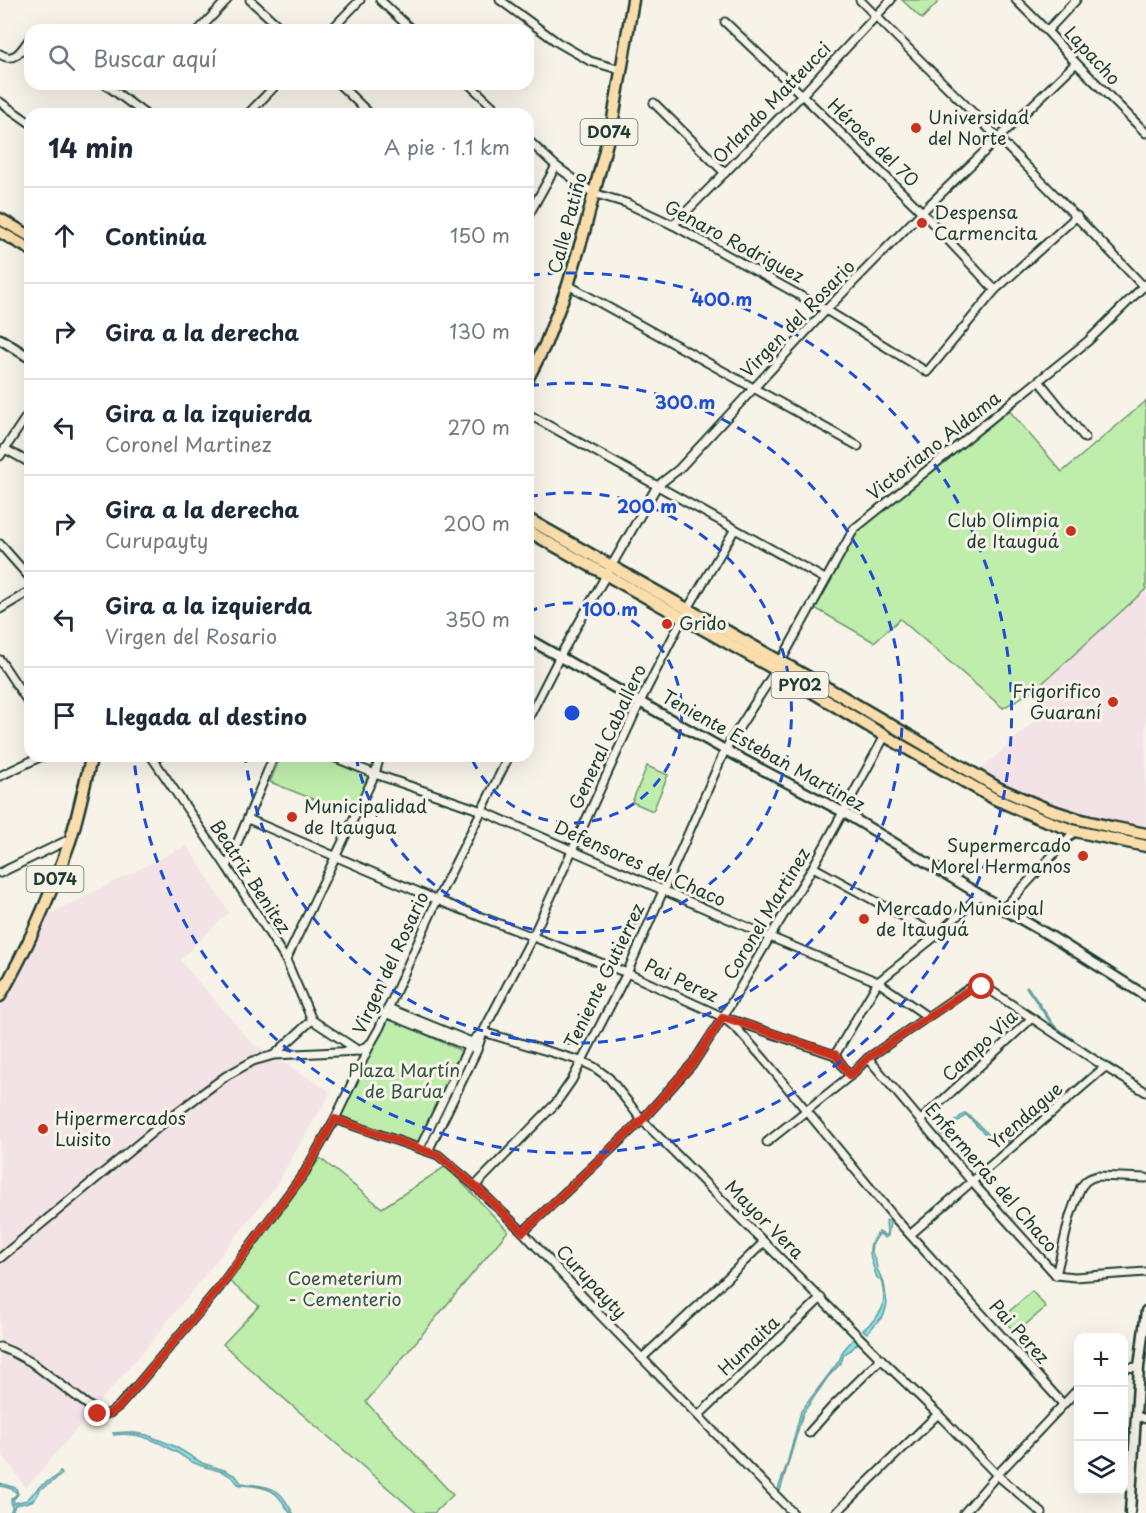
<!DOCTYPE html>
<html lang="es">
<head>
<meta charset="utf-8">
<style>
	:root { --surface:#fff; --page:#f6f6f7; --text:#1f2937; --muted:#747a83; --line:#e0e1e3 }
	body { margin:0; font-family:"Playpen Sans",sans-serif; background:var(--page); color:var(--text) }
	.controls { position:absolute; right:18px; bottom:18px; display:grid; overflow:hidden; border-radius:12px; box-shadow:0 6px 24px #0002 }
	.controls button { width:54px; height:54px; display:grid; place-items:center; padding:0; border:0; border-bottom:2px solid var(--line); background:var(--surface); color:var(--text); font:30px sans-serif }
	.stop { position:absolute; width:18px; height:18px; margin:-14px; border:4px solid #c8321e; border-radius:50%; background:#fff }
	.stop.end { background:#c8321e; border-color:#fff; box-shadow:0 2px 6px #0008 }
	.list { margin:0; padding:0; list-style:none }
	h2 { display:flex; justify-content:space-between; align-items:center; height:78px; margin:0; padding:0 24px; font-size:26px }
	h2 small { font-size:20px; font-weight:400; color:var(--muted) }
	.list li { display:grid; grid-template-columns:39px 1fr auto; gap:18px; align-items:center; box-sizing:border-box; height:96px; padding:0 24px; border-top:2px solid var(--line) }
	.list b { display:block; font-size:22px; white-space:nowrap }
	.list p { margin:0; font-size:20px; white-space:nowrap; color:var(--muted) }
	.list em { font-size:20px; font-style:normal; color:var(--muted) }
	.icon { flex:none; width:33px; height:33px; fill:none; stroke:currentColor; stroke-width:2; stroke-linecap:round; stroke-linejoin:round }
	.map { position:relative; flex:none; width:1146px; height:1513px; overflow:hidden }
	.search { position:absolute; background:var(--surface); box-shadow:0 6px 24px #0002; left:24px; top:24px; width:510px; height:66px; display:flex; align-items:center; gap:15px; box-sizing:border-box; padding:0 21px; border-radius:18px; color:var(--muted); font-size:22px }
	.panel { position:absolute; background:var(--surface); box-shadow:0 6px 24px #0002; left:24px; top:108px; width:510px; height:654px; border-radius:18px }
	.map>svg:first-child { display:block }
</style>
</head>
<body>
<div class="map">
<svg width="1146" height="1513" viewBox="0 0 1146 1513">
	<rect width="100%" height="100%" fill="#f7f3e8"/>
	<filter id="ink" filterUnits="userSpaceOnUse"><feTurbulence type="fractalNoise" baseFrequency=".0167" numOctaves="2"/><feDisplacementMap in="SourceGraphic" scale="12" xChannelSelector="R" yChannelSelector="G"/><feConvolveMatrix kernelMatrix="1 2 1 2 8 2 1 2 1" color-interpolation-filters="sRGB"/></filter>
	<g filter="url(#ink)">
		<g fill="#f4e3e6">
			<polygon points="1146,589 1146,829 1064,813 978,772 1044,712 1033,691"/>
			<polygon points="187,845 229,912 180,960 251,1042 331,1092 273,1190 153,1340 26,1488 0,1451 0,1001 44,917"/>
		</g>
		<g fill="#beedac" stroke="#6e9570" stroke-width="1.5">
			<polygon points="902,0 940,0 922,19"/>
			<polygon points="1146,401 1146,589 1036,689 1003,708 900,619 874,642 813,607 857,527 1007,408 1062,472"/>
			<polygon points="281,756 318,756 368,776 353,815 270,782"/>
			<polygon points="647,766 668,775 653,811 632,802"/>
			<polygon points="387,1017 464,1052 419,1143 337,1119"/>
			<polygon points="320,1158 382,1208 446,1166 508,1231 366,1402 453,1495 434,1513 417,1513 245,1365 223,1344 259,1306 229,1281"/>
			<polygon points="1032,1291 1046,1307 1016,1333 1002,1318"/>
		</g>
		<g fill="#8ddee6" stroke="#619e9f" stroke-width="1.5">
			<polygon points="1027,986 1054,1025 1077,1042 1146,1088 1146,1090 1052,1025 1026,987"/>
			<path d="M1094 1069 1096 1071 1018 1139C992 1151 982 1129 966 1115L942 1135 940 1133 965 1113C984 1125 991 1150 1018 1137Z"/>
			<path d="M887 1220 890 1222 888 1236 885 1238 883 1237 881 1234 878 1235 872 1245 871 1250 876 1262 877 1269 884 1283 887 1304 884 1315 867 1333 863 1330C883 1312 888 1307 881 1280L877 1278C872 1261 863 1246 879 1232L884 1235 887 1234 886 1221Z"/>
			<polygon points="854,1338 858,1343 851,1350 844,1354 841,1363 828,1377 803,1413 780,1491 778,1489 787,1464 801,1411 839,1361 843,1351"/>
			<path d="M128 1432 147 1435 174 1446 202 1463 224 1470 236 1476 241 1483C253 1485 269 1485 279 1493 285 1498 289 1507 293 1513H290C279 1495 275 1489 253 1486 248 1485 243 1486 238 1484 229 1470 211 1470 197 1464 188 1461 181 1454 172 1450 154 1439 135 1432 114 1435L113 1433Z"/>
			<path d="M60 1471 62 1474 51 1483 40 1489C36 1503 27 1503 15 1505L12 1513H10L12 1508 11 1499 17 1494C15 1488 6 1487 0 1486V1483L16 1488 18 1494 13 1500 14 1503 27 1500 40 1486 56 1477Z"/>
		</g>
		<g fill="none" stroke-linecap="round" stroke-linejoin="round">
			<g stroke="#619e9f" stroke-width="2">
				<polyline points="1099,1057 1106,1061"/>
				<polyline points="1106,1061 1121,1072"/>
			</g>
			<g stroke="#1f3d34" stroke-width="11">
				<g id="minor">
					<polyline points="250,0 283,30"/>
					<polyline points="380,0 412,30"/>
					<polyline points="500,0 557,42 590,61 621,70"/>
					<path d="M860 0C955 96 1052 189 1144 287"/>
					<polyline points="1016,0 1047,31 1076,63 1146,133"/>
					<polyline points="725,22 802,95 922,212 995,290"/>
					<polyline points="199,30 227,0"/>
					<polyline points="331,30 360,0"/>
					<polyline points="1047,31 1076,0"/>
					<path d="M0 54C15 64 22 49 30 38"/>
					<polyline points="105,84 145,114"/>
					<polyline points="339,84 370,114"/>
					<polyline points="469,84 501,114"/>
					<polyline points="0,102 30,123"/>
					<polyline points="654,103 725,173"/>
					<polyline points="248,114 277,84"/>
					<polyline points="528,140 556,166 593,193 626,203 673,225 826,310 927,372 995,290 1077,216"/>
					<polyline points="528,216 556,166"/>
					<polyline points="673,225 802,95 891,0"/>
					<polyline points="568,285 858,446"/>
					<polyline points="1039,381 1085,438"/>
					<polyline points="528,414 825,579"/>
					<polyline points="5,449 30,463"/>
					<polyline points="0,456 30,411"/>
					<polyline points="0,544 30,578"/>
					<polyline points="0,609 30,591"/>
					<polyline points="687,610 735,529"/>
					<polyline points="0,660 30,705"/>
					<polyline points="528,719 560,656 657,486 679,469 826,310 922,212 1076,63"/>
					<polyline points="151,756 227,867 286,960 312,1020"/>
					<polyline points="331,756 375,774 482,811 770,937 878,982 928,1017"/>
					<polyline points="0,776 42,756"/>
					<polyline points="248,819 437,900 627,973 723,1017 738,1030 763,1058 895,1218 1063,1404"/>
					<polyline points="227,867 274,756"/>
					<polyline points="813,867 937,935"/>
					<polyline points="0,873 70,839"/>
					<polyline points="1003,909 1075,831"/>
					<polyline points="286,960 375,774 380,756"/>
					<polyline points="388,1008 474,1043"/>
					<polyline points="385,1013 472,1048"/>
					<polyline points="729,1019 835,1055 850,1076"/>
					<polyline points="483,1032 581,1061 594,1067 609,1078 642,1120 881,1359 938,1414 997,1475 1042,1513"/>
					<polyline points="274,1055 312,1020 359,1051"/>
					<polyline points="835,1055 878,982 937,935 980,895"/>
					<polyline points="868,1058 972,1182 1056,1275 1075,1277 1146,1272"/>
					<polyline points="335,1119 438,1155 475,1186 523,1232 602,1317 793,1513"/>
					<polyline points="921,1120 1032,1018"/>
					<polyline points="767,1142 850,1076 868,1058 968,989 975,987 987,988 1105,1067 1146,1092"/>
					<polyline points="420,1148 471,1042 481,1033"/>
					<polyline points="428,1151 477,1050 483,1032 533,936 640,702 683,617"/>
					<polyline points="475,1186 556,1103 572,1080 627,973 725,750 776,670 854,529 1088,341 1146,284"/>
					<polyline points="523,1232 642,1120 694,1062 723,1017 770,937 813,867 886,734"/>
					<polyline points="911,1234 1105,1067"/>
					<polyline points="0,1258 172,1116 226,1076 253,1061 274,1055 359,1051 369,1044"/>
					<polyline points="1056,1275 1070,1216 1078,1194 1081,1187 1086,1181 1091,1178 1097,1176 1146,1178"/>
					<polyline points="0,1347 12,1352 31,1362 101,1415 110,1413 119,1406 135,1388 219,1288 305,1172 335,1119 371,1043 379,1029 437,900 509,756"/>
					<polyline points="642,1358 714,1291 764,1242"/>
					<polyline points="1124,1368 1139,1367"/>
					<polyline points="699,1415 821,1298"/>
					<polyline points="1137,1416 1146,1419"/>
					<polyline points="809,1433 832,1407 881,1359"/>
					<polyline points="836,1513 938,1414"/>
					<polyline points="964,1513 997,1475 1078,1389"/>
				</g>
			</g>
			<g stroke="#1f3d34" stroke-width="13">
				<g id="tertiary">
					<polyline points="0,339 30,358"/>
					<polyline points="528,639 725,750 843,812 1005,910 1052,937 1146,996"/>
					<polyline points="1130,1513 1139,1367 1146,1311"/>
				</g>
			</g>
			<g stroke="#1f3d34" stroke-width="15">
				<g id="primary">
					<polyline points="528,378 545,345 568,285 584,232 613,119 633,0"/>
					<path d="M0 996C28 947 51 894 70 841 79 813 84 784 92 756"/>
				</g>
			</g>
			<g stroke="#1f3d34" stroke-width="15">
				<g id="trunk">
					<polyline points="0,219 30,236"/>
					<polyline points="0,232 30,249"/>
					<polyline points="528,519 838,694 1000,789 1047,809 1078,819 1111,827 1146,834"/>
					<polyline points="528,531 776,670 885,736 995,799 1039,818 1075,831 1146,846"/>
				</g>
			</g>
			<use href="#minor" stroke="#f7f3e8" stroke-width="7"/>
			<use href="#tertiary" stroke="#f7f3e8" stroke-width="8"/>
			<use href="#primary" stroke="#faddab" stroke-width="10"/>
			<use href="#trunk" stroke="#faddab" stroke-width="10"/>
		</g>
	</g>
	<g fill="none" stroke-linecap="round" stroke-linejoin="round" filter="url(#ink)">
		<polyline stroke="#c8321e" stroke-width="8" points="98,1414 107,1415 119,1407 219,1288 305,1172 335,1119 438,1155 475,1186 523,1232 642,1120 694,1062 723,1017 835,1054 850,1076 868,1058 968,990 982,987"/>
	</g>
	<g fill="none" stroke="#1d4ed8" stroke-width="3" stroke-dasharray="10 8">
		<path d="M528 612A110 110 0 1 1 471 757"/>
		<path d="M528 497A220 220 0 1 1 356 757"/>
		<path d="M529 386A330 330 0 1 1 245 756"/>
		<path d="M530 275A440 440 0 1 1 134 759"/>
	</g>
	<g fill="#c8321e" stroke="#f7f3e8" stroke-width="2">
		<circle cx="916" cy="128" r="6"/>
		<circle cx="922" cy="223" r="6"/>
		<circle cx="1071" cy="531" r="6"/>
		<circle cx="667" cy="624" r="6"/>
		<circle cx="1113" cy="702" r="6"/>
		<circle cx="292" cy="817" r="6"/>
		<circle cx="1083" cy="856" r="6"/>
		<circle cx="864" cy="919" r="6"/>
		<circle cx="43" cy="1129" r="6"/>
	</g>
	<g text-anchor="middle" stroke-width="6" stroke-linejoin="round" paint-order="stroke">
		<g fill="#f7f3e8" stroke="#60746a" stroke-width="1.5">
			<rect x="580.5" y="119" width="57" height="26" rx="4.5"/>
			<rect x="771.5" y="672" width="57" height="26" rx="4.5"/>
			<rect x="26.5" y="866" width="57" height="26" rx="4.5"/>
		</g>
		<g font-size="16" font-weight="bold" fill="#1f3d34">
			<text x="609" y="138">D074</text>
			<text x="800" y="691">PY02</text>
			<text x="55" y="885">D074</text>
		</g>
		<g font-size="18" fill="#1f3d34" stroke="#f7f3e8">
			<text transform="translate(1092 56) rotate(47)" y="6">Lapacho</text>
			<text transform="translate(772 103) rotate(-46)" y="6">Orlando Matteucci</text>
			<text transform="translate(873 143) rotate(44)" y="6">Héroes del 70</text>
			<text transform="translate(568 223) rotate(-75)" y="6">Calle Patiño</text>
			<text transform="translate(734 242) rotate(28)" y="6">Genaro Rodriguez</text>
			<text transform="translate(798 319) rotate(-46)" y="6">Virgen del Rosario</text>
			<text transform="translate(934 446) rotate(-38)" y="6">Victoriano Aldama</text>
			<text transform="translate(608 737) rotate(-65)" y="6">General Caballero</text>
			<text transform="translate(763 751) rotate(29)" y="6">Teniente Esteban Martinez</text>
			<text transform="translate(640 864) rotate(24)" y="6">Defensores del Chaco</text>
			<text transform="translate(250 877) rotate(57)" y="6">Beatriz Benitez</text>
			<text transform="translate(767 914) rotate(-59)" y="6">Coronel Martinez</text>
			<text transform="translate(391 963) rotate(-65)" y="6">Virgen del Rosario</text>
			<text transform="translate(605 976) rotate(-64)" y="6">Teniente Gutierrez</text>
			<text transform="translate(681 981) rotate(25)" y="6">Pai Perez</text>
			<text transform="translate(980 1046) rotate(-43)" y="6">Campo Via</text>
			<text transform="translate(1026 1116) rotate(-41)" y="6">Yrendague</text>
			<text transform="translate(991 1178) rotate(49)" y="6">Enfermeras del Chaco</text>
			<text transform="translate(764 1220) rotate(45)" y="6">Mayor Vera</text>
			<text transform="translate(591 1282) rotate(47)" y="6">Curupayty</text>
			<text transform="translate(1019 1332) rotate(48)" y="6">Pai Perez</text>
			<text transform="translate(749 1346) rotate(-44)" y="6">Humaita</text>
		</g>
		<g font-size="18" fill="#1f3d34" stroke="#f7f3e8" text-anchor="start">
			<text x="928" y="124">Universidad<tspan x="928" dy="21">del Norte</tspan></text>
			<text x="934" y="219">Despensa<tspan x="934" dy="21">Carmencita</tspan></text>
			<text x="1059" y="527" text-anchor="end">Club Olimpia<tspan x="1059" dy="21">de Itauguá</tspan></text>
			<text x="679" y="630">Grido</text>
			<text x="1101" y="698" text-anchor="end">Frigorifico<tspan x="1101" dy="21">Guaraní</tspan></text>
			<text x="304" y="813">Municipalidad<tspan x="304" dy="21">de Itaugua</tspan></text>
			<text x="1071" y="852" text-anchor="end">Supermercado<tspan x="1071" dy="21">Morel Hermanos</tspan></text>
			<text x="876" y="915">Mercado Municipal<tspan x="876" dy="21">de Itauguá</tspan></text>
			<text x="55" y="1125">Hipermercados<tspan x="55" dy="21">Luisito</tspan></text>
		</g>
		<g font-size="18" fill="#375746" stroke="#f7f3e8">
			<text x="404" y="1077">Plaza Martín<tspan x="404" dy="21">de Barúa</tspan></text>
			<text x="345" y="1285">Coemeterium<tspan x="345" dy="21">- Cementerio</tspan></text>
		</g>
	</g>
	<circle cx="572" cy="713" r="9" fill="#1d4ed8" stroke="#f7f3e8" stroke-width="3"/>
	<g font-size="18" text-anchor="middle" font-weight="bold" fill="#1d4ed8" stroke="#f7f3e8" stroke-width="6" stroke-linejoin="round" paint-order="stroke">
		<text x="722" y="306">400 m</text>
		<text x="685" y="409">300 m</text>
		<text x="647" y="513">200 m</text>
		<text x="610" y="616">100 m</text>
	</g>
</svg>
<div class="controls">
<button>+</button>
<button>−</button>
<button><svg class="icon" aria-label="layers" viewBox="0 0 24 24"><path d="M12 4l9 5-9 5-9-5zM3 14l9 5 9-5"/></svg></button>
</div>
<div class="stop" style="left:982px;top:987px"></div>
<div class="stop end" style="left:98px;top:1414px"></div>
<div class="search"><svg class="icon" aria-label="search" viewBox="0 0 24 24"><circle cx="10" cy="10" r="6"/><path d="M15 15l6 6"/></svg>Buscar aquí</div>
<section class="panel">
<h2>14 min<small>A pie · 1.1 km</small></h2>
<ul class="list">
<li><svg class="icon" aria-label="ahead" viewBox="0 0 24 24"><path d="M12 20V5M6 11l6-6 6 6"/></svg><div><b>Continúa</b></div><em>150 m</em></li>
<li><svg class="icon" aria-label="right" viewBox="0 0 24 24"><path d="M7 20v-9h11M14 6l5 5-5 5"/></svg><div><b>Gira a la derecha</b></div><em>130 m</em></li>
<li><svg class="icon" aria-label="left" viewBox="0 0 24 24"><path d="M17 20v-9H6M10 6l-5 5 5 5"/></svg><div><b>Gira a la izquierda</b><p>Coronel Martinez</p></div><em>270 m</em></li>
<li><svg class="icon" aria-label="right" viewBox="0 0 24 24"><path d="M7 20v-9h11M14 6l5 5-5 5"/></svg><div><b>Gira a la derecha</b><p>Curupayty</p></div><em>200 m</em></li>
<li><svg class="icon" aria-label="left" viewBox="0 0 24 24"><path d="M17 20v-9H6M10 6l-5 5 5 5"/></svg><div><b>Gira a la izquierda</b><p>Virgen del Rosario</p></div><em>350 m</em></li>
<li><svg class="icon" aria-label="arrive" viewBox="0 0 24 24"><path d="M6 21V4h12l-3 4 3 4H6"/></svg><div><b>Llegada al destino</b></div></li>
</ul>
</section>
</div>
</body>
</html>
